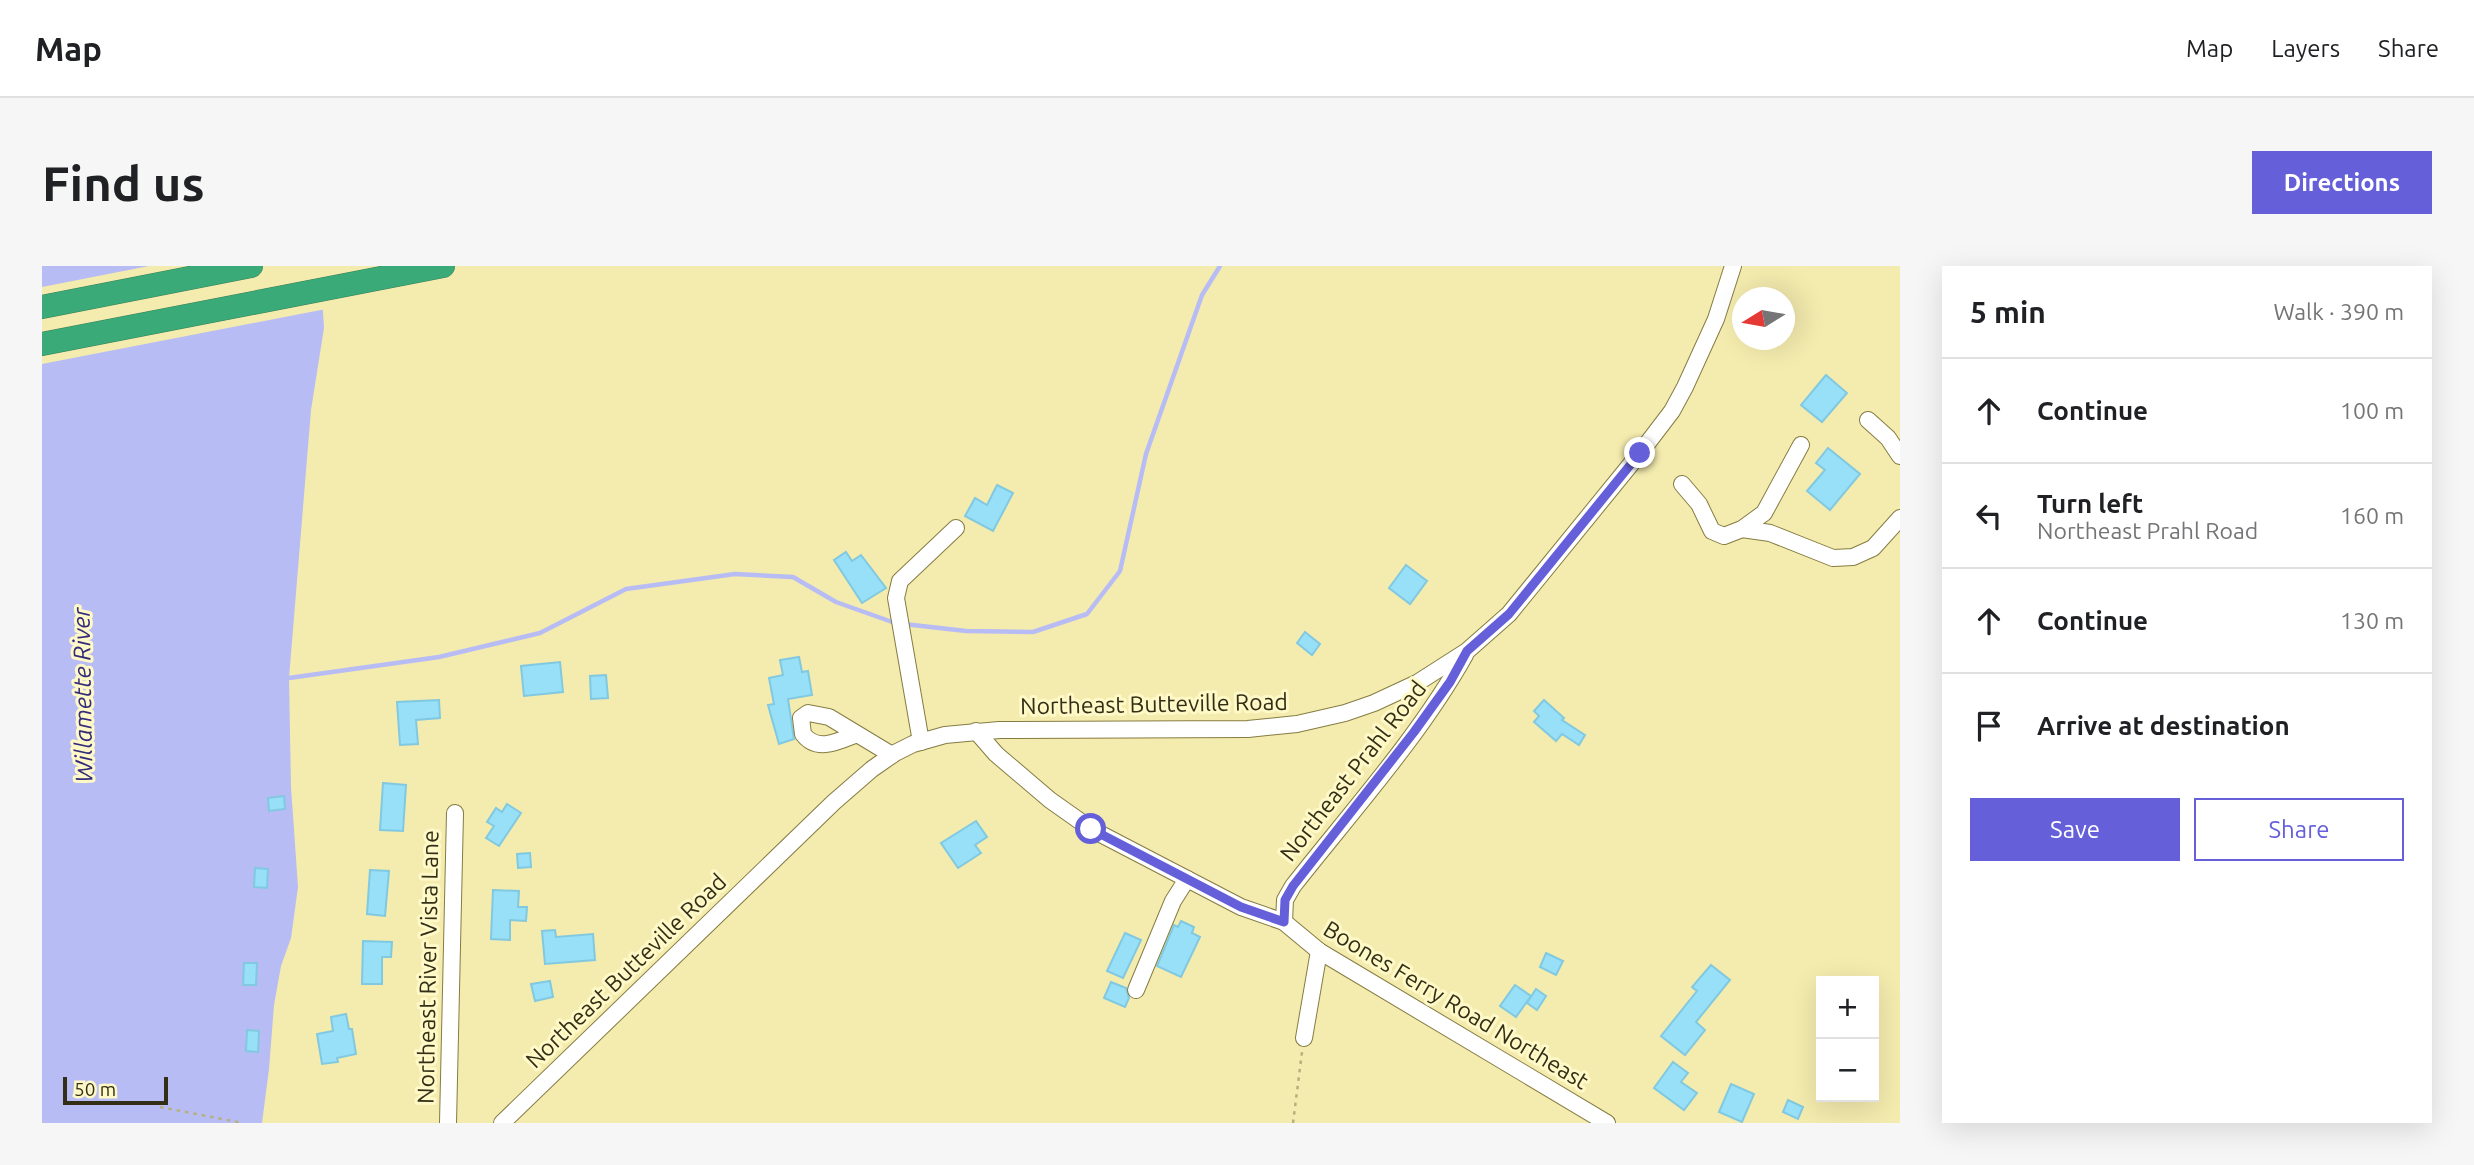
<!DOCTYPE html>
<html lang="en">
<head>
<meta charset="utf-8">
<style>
	:root { --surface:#fff; --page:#f6f6f6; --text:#202124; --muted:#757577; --line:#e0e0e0; --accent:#6560d9 }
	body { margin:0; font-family:Ubuntu,sans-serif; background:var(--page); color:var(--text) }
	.controls { position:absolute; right:21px; bottom:21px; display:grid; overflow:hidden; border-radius:0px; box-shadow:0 7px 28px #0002 }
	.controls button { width:63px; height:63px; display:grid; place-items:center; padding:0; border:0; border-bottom:2px solid var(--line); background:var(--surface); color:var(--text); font:35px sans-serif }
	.compass { position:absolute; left:1690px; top:21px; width:63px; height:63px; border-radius:50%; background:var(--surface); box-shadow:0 7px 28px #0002; rotate:259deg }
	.scale { position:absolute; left:21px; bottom:18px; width:105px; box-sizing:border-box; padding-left:7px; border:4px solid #332f17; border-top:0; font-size:19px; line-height:24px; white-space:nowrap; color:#332f17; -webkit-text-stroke:5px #fff8c7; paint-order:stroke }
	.stop { position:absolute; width:21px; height:21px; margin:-16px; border:5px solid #6560d9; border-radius:50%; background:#fff }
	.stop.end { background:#6560d9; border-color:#fff; box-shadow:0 2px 7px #0008 }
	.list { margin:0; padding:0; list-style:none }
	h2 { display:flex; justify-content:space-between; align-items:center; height:91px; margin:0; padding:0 28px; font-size:30px }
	h2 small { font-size:23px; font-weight:400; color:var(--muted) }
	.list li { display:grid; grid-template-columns:46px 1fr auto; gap:21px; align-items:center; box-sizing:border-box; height:105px; padding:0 28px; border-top:2px solid var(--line) }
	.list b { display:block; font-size:26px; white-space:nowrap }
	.list p { margin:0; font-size:23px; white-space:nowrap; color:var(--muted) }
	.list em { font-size:23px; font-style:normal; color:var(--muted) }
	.actions { display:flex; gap:14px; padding:21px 28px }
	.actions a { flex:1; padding:16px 0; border:2px solid var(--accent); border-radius:0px; text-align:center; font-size:24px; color:var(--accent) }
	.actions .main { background:var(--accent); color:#fff }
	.icon { flex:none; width:38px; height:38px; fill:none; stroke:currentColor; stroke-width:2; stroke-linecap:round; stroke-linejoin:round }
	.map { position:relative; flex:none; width:1858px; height:857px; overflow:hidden; border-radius:0px }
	header { display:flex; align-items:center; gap:42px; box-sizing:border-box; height:98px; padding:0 35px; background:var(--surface); border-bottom:2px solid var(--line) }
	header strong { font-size:33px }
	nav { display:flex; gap:38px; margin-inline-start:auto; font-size:24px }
	.intro { display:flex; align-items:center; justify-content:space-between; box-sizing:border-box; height:168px; padding:0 42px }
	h1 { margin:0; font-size:49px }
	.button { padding:18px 32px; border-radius:0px; background:var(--accent); color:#fff; font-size:24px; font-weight:700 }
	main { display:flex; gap:42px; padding:0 42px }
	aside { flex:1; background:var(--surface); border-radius:0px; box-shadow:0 7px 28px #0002 }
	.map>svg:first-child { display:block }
</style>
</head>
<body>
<header>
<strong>Map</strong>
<nav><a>Map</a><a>Layers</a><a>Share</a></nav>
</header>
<div class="intro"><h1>Find us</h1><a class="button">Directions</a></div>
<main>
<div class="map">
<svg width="1858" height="857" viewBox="0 0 1858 857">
	<rect width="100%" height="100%" fill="#f4ebae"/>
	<polygon fill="#b7bcf4" points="0,0 278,0 282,62 269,144 247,412 249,521 256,621 249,672 239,700 232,739 227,803 220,857 0,857"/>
	<polygon fill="#f4ebae" points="107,0 281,0 284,43 0,98 0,21"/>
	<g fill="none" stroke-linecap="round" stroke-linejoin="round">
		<g stroke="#b7bcf4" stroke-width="4.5">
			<polyline points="862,358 924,365 991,366 1045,348 1078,305 1104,188 1160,29 1178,0"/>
			<polyline points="247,412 397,391 498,367 584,323 693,308 751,311 794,336 853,357"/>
		</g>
	</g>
	<g fill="#97e0f8" stroke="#81c9e0" stroke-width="2">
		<polygon points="1784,109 1805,127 1780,156 1759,139"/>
		<polygon points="1786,182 1818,208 1788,244 1765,225 1783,204 1774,197"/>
		<polygon points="955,219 971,227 951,265 923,250 933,232 945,239"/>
		<polygon points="804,286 810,295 819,289 844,322 820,337 792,294"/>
		<polygon points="1364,299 1385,315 1368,338 1347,322"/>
		<polygon points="1263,366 1278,378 1270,389 1255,377"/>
		<polygon points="757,391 760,406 766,405 770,429 746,433 752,473 737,478 726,439 732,438 727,412 741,409 738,394"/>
		<polygon points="518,396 521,426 482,430 479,400"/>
		<polygon points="564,409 566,432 549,433 548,410"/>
		<polygon points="397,434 398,452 374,454 376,478 358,479 355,436"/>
		<polygon points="1502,434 1522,452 1520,454 1543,469 1537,479 1520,468 1514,475 1492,456 1497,450 1492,445"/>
		<polygon points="341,517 364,519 361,565 338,564"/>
		<polygon points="242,530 243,543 227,545 226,532"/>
		<polygon points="465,538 479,547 457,580 444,572 452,560 445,556 454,542 460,546"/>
		<polygon points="934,555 945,571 933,579 939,587 916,602 899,577"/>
		<polygon points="488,587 489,601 476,602 475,588"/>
		<polygon points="213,602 226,603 225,622 212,621"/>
		<polygon points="328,604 347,605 343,650 325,648"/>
		<polygon points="451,624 477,625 476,641 485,641 484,655 468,654 468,674 449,673"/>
		<polygon points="1139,655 1152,661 1150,667 1158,671 1139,711 1115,700 1132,659 1136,661"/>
		<polygon points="513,664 514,671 551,668 553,694 503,698 500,665"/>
		<polygon points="1083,667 1099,674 1081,712 1065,705"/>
		<polygon points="321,675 350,676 349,691 340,691 340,718 320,718"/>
		<polygon points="1504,687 1521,695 1514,709 1498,701"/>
		<polygon points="202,697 215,697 214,719 201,719"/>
		<polygon points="1669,699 1688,714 1654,756 1663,764 1643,789 1619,770 1655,725 1650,721"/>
		<polygon points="508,715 511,731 493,735 489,718"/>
		<polygon points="1069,716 1084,722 1087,732 1083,741 1062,732"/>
		<polygon points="1473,719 1489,730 1474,751 1458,740"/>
		<polygon points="1494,723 1504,730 1495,744 1485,737"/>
		<polygon points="304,748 307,763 310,763 314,788 295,792 296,796 280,798 275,768 291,765 289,751"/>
		<polygon points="205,764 217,765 216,786 204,785"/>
		<polygon points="1631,796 1646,807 1639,816 1655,827 1642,844 1612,822"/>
		<polygon points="1689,818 1712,828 1700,856 1677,846"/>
		<polygon points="1746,834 1761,841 1756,853 1741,846"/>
	</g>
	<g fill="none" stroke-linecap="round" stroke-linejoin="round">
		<g stroke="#857c42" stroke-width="18">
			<g id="minor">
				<polyline points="1826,154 1846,172 1858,190"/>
				<polyline points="1640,218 1657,238 1670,265 1682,270 1700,263 1722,247 1759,179"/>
				<polyline points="1700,263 1728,267 1791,292 1811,291 1831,282 1858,252"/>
				<polyline points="934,465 954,488 1008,534 1049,563 1199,641 1242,656 1277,685 1565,857"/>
				<path d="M815 468C797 475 775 487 761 468L759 452 766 447 787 451 850 489"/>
				<polyline points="879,476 854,332 858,315 914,262"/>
				<path d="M1242 656 1243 634 1251 620C1309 546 1377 471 1423 389"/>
				<polyline points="1094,724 1131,635 1145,613"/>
				<polyline points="1262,772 1277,685"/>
				<polyline points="406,857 413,547"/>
				<polyline points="460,857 792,536 830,503 853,487 871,478 903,469 957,464 1206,463 1255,458 1303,447 1332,437 1375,417 1425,385 1467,348 1598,187 1630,145 1643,121 1674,53 1691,0"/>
			</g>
		</g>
		<g stroke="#387f57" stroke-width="24">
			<g id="highway">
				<polyline points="0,41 209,0"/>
				<polyline points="0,78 401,0"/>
			</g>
		</g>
		<g stroke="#b7b07e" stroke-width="2.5" stroke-dasharray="3.5 5" stroke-linecap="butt">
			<polyline points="118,841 201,857"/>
			<polyline points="1251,857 1260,786"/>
		</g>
		<use href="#minor" stroke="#fff" stroke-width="16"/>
		<use href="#highway" stroke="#3baa79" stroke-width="23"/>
	</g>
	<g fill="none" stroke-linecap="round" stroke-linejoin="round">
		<polyline stroke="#6560d9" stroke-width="9" points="1049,563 1199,641 1242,656 1243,634 1251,620 1372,466 1408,416 1425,385 1467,348 1598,187"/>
	</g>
	<g text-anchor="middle" stroke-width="6" stroke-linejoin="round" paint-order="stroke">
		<g font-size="23" fill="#332f17" stroke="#fff8c7">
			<text transform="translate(1112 438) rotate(-1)" y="8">Northeast Butteville Road</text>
			<text transform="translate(1311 505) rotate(-52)" y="8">Northeast Prahl Road</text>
			<text transform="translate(386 701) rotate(-89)" y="8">Northeast River Vista Lane</text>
			<text transform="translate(584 705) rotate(-44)" y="8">Northeast Butteville Road</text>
			<text transform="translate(1414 739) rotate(31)" y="8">Boones Ferry Road Northeast</text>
		</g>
		<g font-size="24" font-style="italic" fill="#322c7b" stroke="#fff8c7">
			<text transform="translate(41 429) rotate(-91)" y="8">Willamette River</text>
		</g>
	</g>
</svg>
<div class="controls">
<button>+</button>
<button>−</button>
</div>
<svg class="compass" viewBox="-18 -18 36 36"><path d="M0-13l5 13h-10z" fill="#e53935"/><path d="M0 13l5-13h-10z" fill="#757577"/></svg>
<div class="scale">50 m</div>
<div class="stop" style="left:1049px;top:563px"></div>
<div class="stop end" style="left:1598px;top:187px"></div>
</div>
<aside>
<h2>5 min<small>Walk · 390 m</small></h2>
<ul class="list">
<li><svg class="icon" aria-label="ahead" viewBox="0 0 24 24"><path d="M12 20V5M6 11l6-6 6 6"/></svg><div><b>Continue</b></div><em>100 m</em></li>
<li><svg class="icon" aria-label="left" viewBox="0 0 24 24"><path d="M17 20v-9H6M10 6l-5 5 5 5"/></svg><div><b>Turn left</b><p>Northeast Prahl Road</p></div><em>160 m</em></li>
<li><svg class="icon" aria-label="ahead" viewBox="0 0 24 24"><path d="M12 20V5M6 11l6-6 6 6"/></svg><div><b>Continue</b></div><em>130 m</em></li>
<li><svg class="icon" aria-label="arrive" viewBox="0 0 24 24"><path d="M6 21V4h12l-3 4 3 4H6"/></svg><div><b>Arrive at destination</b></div></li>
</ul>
<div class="actions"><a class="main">Save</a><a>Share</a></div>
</aside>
</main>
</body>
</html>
